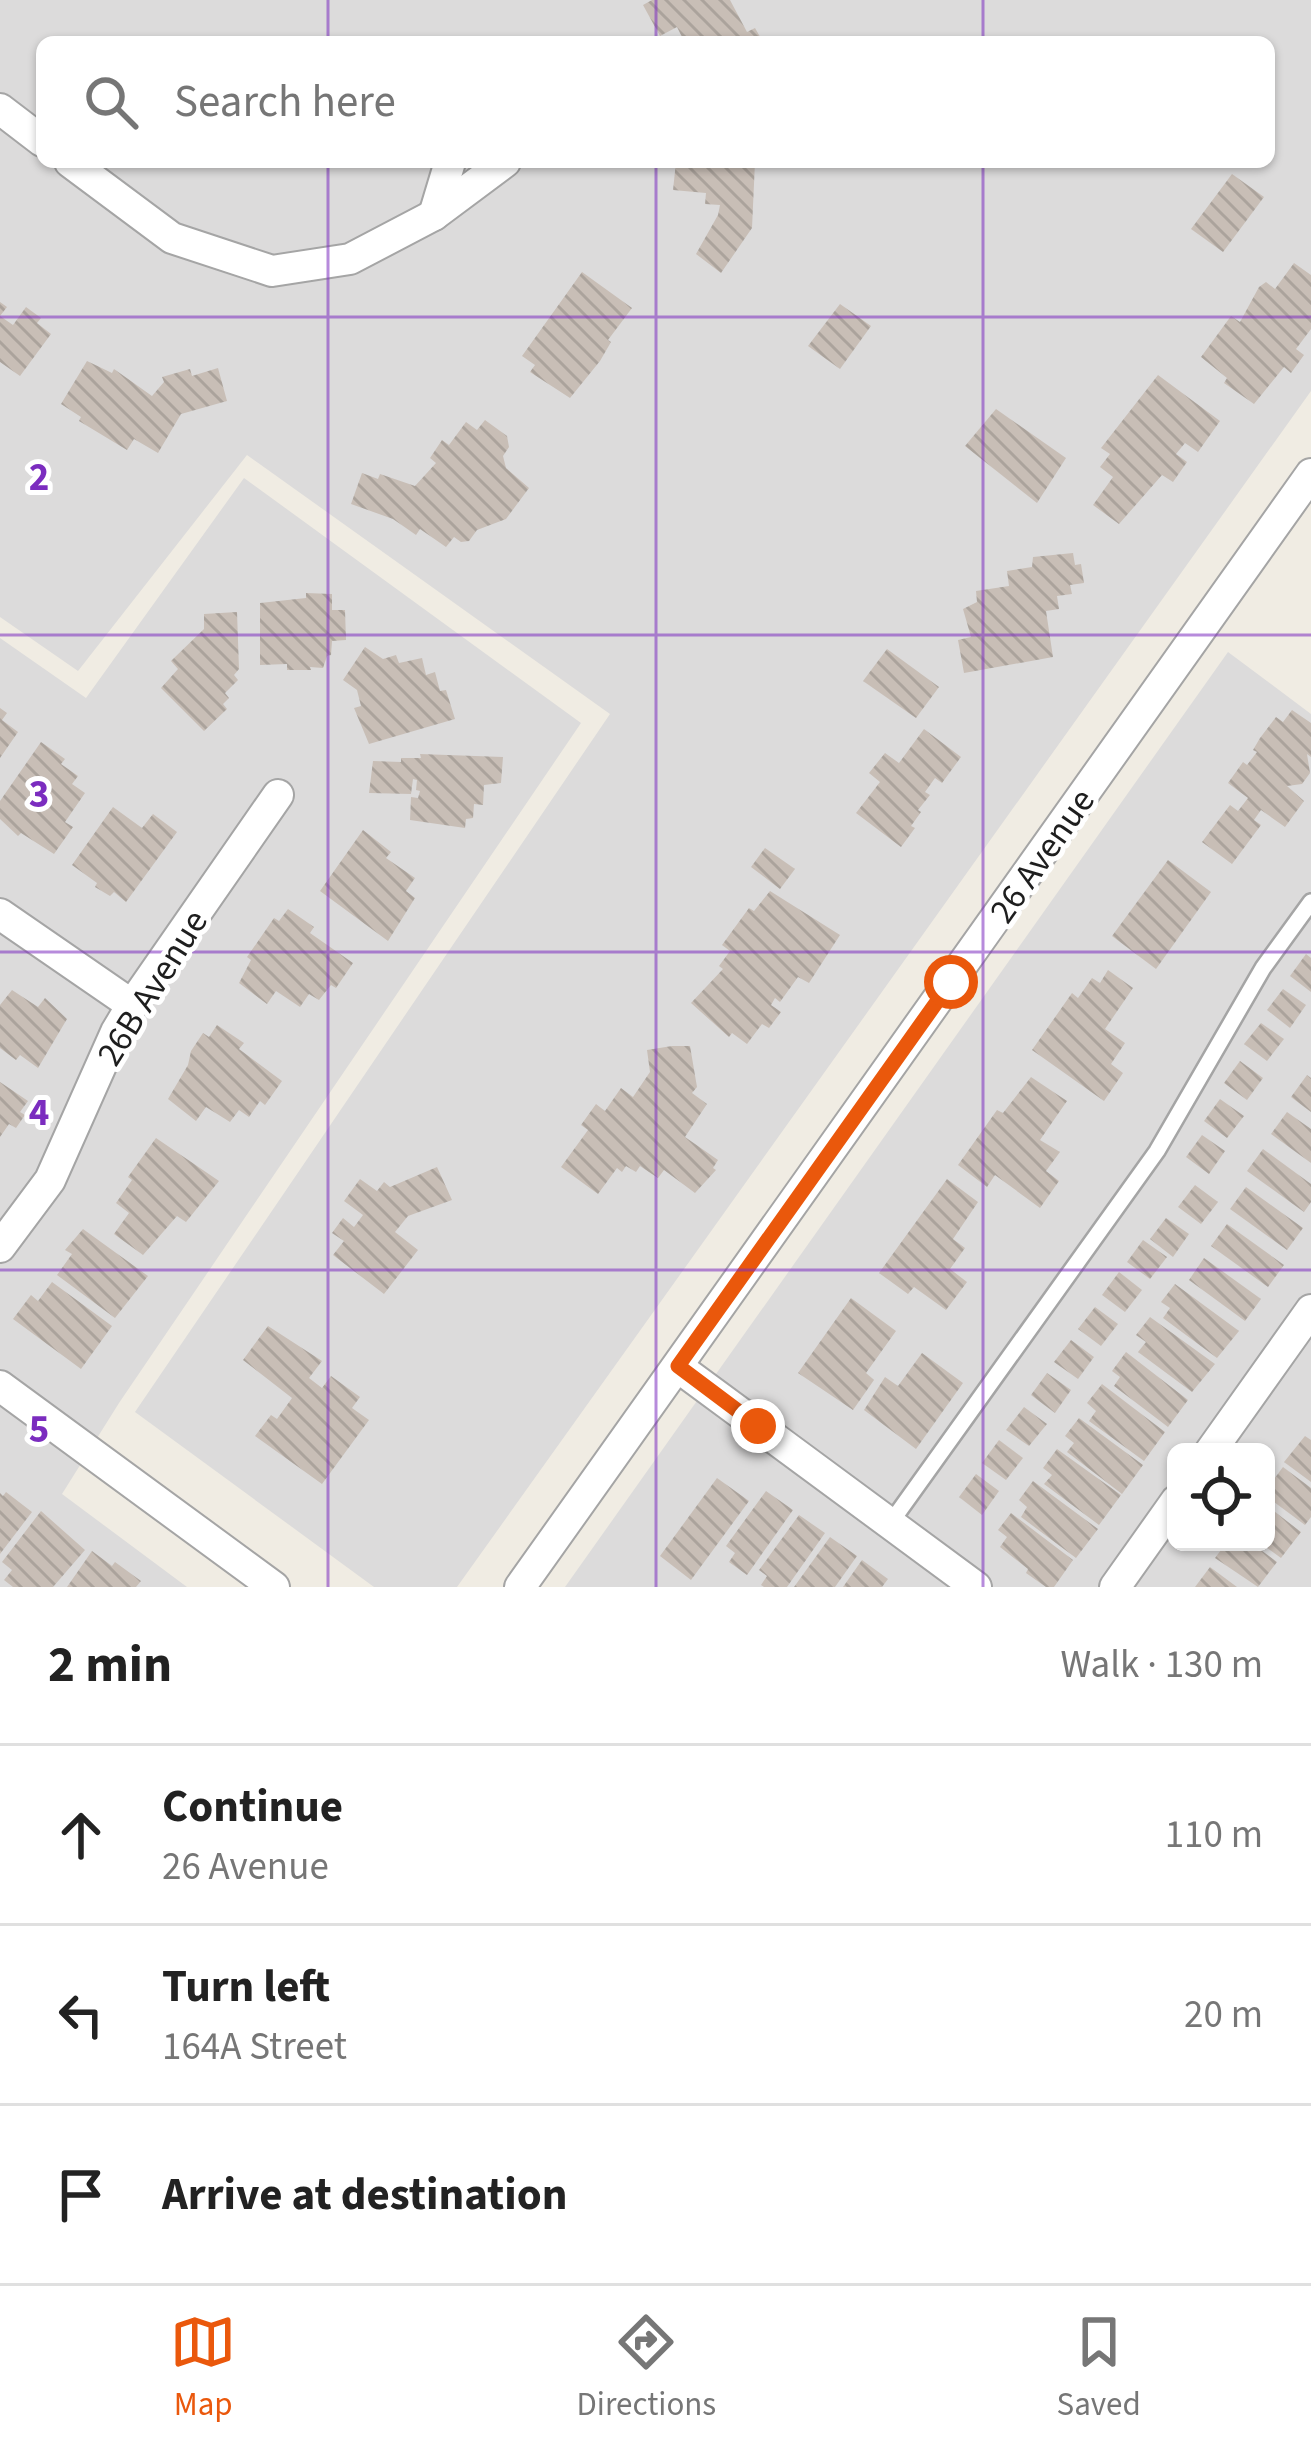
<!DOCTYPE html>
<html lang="en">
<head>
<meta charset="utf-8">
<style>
	:root { --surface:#fff; --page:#f2f2f2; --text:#222; --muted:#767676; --line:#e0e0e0; --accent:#ea580c }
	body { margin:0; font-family:"Source Sans 3",sans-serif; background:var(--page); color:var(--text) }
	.controls { position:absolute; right:36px; bottom:36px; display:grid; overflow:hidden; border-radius:18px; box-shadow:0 3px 9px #0004 }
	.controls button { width:108px; height:108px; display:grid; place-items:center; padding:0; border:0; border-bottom:3px solid var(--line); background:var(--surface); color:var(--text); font:60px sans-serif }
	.stop { position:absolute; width:36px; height:36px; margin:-27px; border:9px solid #ea580c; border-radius:50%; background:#fff }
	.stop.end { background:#ea580c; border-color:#fff; box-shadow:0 3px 12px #0008 }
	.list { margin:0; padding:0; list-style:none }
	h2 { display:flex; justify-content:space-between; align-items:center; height:156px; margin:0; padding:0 48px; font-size:51px }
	h2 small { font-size:39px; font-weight:400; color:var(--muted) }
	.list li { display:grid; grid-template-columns:78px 1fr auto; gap:36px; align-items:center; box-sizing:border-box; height:180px; padding:0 48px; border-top:3px solid var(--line) }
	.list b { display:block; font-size:45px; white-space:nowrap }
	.list p { margin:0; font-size:39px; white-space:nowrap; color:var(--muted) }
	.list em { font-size:39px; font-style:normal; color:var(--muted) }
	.icon { flex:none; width:66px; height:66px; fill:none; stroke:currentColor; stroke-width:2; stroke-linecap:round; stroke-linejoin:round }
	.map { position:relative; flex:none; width:1311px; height:1587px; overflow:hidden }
	.search { position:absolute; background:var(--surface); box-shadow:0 3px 9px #0004; left:36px; right:36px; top:36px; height:132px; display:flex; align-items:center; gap:30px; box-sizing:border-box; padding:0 42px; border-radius:18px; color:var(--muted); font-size:45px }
	.sheet { height:696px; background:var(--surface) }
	nav { display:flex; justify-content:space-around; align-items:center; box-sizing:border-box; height:168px; border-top:3px solid var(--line); background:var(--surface); font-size:33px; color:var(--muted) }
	nav a { display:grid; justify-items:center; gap:6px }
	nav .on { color:var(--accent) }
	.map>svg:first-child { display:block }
</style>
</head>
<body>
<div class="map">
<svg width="1311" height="1587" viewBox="0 0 1311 1587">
	<defs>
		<pattern id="building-back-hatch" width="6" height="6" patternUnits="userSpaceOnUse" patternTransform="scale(3)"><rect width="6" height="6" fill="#c8beb6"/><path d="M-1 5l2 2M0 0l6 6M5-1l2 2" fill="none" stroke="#aba39c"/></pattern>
	</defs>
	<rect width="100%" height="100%" fill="#f0ece3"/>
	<g fill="#dcdbdb" fill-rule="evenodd">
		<path d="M0 0H1311V391L457 1587H374L135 1412 610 714 247 455 78 671 0 617ZM42 42H1269V162H42Z"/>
		<polygon points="244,478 581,723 119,1403 62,1494 187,1587 0,1587 0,638 86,698"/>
		<path d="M1228 652 1311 714V1587H565ZM1176 1452H1266V1542H1176Z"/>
	</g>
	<g fill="url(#building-back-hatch)">
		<polygon points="652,0 730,0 747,32 755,28 763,42 677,42 683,39 677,27 660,36 643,5"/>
		<polygon points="676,162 755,162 752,228 721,273 696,254 718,215 720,205 705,204 706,193 673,190"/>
		<polygon points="1232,174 1264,197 1223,252 1191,229"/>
		<polygon points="1294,263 1311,275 1311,329 1296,349 1304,355 1291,373 1284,367 1254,404 1224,383 1227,378 1201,357 1231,316 1240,322 1259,287 1266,282 1275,289"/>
		<polygon points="582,272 632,308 608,340 611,342 600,361 570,398 530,372 535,365 522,356"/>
		<polygon points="0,302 7,307 0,316 13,325 26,307 41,318 37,323 51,334 20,376 0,362"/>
		<polygon points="840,304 871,326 840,369 808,346"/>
		<polygon points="87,361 112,373 114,369 152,396 164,382 162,377 190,369 192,376 218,368 227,401 181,414 158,453 134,439 127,450 79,421 81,417 61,404"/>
		<polygon points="1158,375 1220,421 1198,452 1185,443 1176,454 1187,462 1173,482 1162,475 1119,524 1093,505 1113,477 1100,467 1110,454 1101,448"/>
		<polygon points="996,409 1066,458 1037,503 965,446"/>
		<polygon points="485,420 507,436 509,447 503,456 506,468 529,488 506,519 477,530 469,541 461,542 454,537 446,547 420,529 416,535 393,519 351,504 362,473 378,479 380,474 415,486 436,463 430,458 442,440 449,445 466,422 477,430"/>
		<polygon points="1073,553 1075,565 1081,564 1084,583 1070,585 1072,594 1057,596 1059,609 1046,611 1053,657 964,673 958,640 971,637 963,609 977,602 976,591 1009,586 1007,571 1032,567 1033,557"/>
		<polygon points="306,593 332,594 332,610 345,610 346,640 332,641 331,655 327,656 323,668 310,667 311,670 287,670 287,664 260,665 260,603 306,598"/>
		<polygon points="237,612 239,669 234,675 238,680 225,693 229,698 223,704 227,709 204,731 161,688 178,669 171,661 204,629 204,614"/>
		<polygon points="365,647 383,659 396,655 399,663 422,658 426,675 435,672 440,691 446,690 455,719 369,744 354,708 361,706 357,690 343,680"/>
		<polygon points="887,649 939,687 916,718 863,681"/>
		<polygon points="0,708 7,713 2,720 18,732 0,758"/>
		<polygon points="1292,710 1311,723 1311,757 1307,754 1310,773 1302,784 1287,786 1304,801 1285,827 1261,810 1254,820 1261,825 1232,864 1202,842 1230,805 1238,811 1248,798 1228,783 1243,762 1247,765 1257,752 1253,750 1260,738 1276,717 1283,722"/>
		<polygon points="924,729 961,757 942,783 935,778 925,792 930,795 918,810 921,812 911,826 915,828 901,847 856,813 880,782 869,773 885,753 899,763"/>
		<polygon points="41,742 65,759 61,764 78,776 72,784 85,793 65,822 73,827 54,854 21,833 18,836 0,819 0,801"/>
		<polygon points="420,754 503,757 501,783 484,785 483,805 474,804 473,818 466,819 465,828 410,820 411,797 418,798 420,791 416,790 417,780 413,779 411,794 369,793 373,761 401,762 401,758 421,758"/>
		<polygon points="113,807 142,828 153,814 177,832 126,902 114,892 110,896 95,887 97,883 72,865"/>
		<polygon points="363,830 391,852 386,858 415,878 406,891 415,898 388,941 320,891"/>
		<polygon points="765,848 795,869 780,889 751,867"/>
		<polygon points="1168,860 1211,892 1156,969 1112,936"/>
		<polygon points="770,891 840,935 809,983 798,977 780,1002 775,998 771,1005 781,1012 769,1028 762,1024 747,1044 732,1033 729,1037 691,1003 723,969 719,966 730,951 722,945 749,908 754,911"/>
		<polygon points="288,909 314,927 310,933 353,963 336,988 331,985 319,1000 309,994 300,1007 276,991 267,1004 239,983 251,960 247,957 274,918 279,921"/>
		<polygon points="1306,954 1311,958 1311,992 1290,976"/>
		<polygon points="1108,970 1133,988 1105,1029 1125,1043 1111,1064 1123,1073 1104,1101 1032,1050 1072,993 1078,998 1092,978 1100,983"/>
		<polygon points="1283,989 1306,1005 1290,1028 1267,1010"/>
		<polygon points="12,990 38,1007 45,998 67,1019 38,1068 20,1055 16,1060 0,1048 0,1005"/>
		<polygon points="1261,1023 1284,1039 1267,1061 1244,1044"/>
		<polygon points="217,1025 244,1043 239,1049 282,1081 265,1105 260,1101 249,1117 239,1110 230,1122 206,1107 196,1121 168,1099 188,1065 191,1051 203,1033 209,1037"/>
		<polygon points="672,1046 690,1046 697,1087 692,1093 707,1104 685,1137 718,1160 713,1168 716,1170 695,1193 664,1170 658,1178 640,1166 636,1172 626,1166 622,1172 617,1168 598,1194 561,1167 588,1130 581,1125 596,1104 605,1111 621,1088 633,1097 650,1072 647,1050"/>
		<polygon points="1240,1061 1263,1078 1247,1100 1224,1083"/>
		<polygon points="1307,1075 1311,1078 1311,1112 1291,1097"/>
		<polygon points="1031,1077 1067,1101 1040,1140 1060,1152 1046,1171 1059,1181 1040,1208 995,1175 987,1187 958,1165 997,1110 1003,1113"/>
		<polygon points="0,1082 28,1101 20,1112 25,1115 16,1128 9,1124 0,1137"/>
		<polygon points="1220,1099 1244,1116 1227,1138 1204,1121"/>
		<polygon points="1287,1112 1311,1129 1311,1163 1271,1134"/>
		<polygon points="1202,1135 1225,1151 1209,1174 1186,1157"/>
		<polygon points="156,1138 219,1181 186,1222 177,1216 143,1255 114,1234 129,1213 116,1203 132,1180 128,1177"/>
		<polygon points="1263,1149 1311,1184 1311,1202 1304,1212 1247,1171"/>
		<polygon points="437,1167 452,1200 408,1216 395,1232 418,1250 384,1294 333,1255 344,1241 332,1233 343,1218 354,1227 363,1215 344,1201 360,1179 377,1191 384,1182 390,1187"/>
		<polygon points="947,1179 978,1202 953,1239 965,1248 950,1269 967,1282 946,1310 914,1287 908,1294 879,1273"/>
		<polygon points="1195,1185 1218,1202 1201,1224 1178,1207"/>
		<polygon points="1246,1187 1303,1228 1287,1250 1230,1209"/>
		<polygon points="1166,1218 1189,1234 1173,1257 1150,1239"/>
		<polygon points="1227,1224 1284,1265 1268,1287 1211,1246"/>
		<polygon points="83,1229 148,1276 115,1318 57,1275 72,1254 65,1250"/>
		<polygon points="1143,1240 1167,1257 1150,1279 1127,1262"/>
		<polygon points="1204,1258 1261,1299 1245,1321 1189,1280"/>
		<polygon points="1119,1272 1142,1290 1125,1312 1102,1295"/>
		<polygon points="52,1282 112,1326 81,1369 13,1319 31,1295 38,1301"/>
		<polygon points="1175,1284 1239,1331 1217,1358 1163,1318 1170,1308 1161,1302"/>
		<polygon points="851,1298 896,1331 866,1373 874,1380 853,1410 798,1373"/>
		<polygon points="1095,1307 1118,1324 1101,1346 1078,1329"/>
		<polygon points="1150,1317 1215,1364 1192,1392 1138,1352 1146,1342 1136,1335"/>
		<polygon points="268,1326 322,1361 309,1378 322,1388 331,1376 360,1397 352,1408 369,1420 322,1484 255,1436 271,1415 277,1419 292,1398 243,1360"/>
		<polygon points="1071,1340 1094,1357 1078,1379 1054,1362"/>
		<polygon points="1126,1352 1188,1400 1168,1427 1114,1386 1120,1377 1112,1371"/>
		<polygon points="922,1353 963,1383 916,1449 864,1410 885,1377 898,1386"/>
		<polygon points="1047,1373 1071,1390 1055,1413 1031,1395"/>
		<polygon points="1102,1384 1165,1432 1144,1461 1089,1421 1096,1411 1087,1403"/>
		<polygon points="1024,1407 1047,1424 1029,1446 1006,1430"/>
		<polygon points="1079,1418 1143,1465 1122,1494 1067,1452 1074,1443 1065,1436"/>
		<polygon points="1305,1436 1311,1440 1311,1482 1284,1462"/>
		<polygon points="999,1440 1023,1458 1006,1480 982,1463"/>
		<polygon points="1057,1449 1121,1495 1099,1525 1044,1484 1052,1475 1043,1468"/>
		<polygon points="1283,1467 1311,1488 1311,1517 1305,1525 1266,1496 1266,1490"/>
		<polygon points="976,1474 999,1491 982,1515 959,1497"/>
		<polygon points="717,1478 749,1501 691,1580 660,1556"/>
		<polygon points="1033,1481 1098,1529 1076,1558 1021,1517 1027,1507 1019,1500"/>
		<polygon points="766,1491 793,1510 747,1575 729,1562 735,1553 726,1546"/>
		<polygon points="6,1492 32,1512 0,1554 0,1493 3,1496"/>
		<polygon points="1266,1505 1301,1532 1281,1558 1259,1542 1266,1542"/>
		<polygon points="41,1511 85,1550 53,1587 13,1587 4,1580 12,1570 2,1562"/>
		<polygon points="1011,1513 1073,1560 1054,1587 1046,1587 1026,1573 1028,1569 1000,1547 1007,1537 998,1530"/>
		<polygon points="799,1515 825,1533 787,1587 764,1587 761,1585 767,1576 759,1570"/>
		<polygon points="830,1537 857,1556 835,1587 794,1587"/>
		<polygon points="1227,1542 1250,1542 1277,1562 1258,1587 1215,1558"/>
		<polygon points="92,1551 112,1566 115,1562 141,1581 136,1587 67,1587"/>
		<polygon points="862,1560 888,1579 882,1587 843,1587"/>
		<polygon points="1210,1567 1237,1587 1195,1587"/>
	</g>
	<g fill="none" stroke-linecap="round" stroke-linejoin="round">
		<g stroke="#a5a5a5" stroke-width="20">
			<polyline id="service" points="889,1525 1157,1151 1263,968 1311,902"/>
		</g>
		<g stroke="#a5a5a5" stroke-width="34">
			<g id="minor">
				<polyline points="0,109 42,141"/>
				<polyline points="70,162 172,238 272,271 350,259 434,215 505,162"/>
				<polyline points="434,215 450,162"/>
				<polyline points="0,914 132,1005"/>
				<polyline points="0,1247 50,1180 116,1032 132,1005 278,795"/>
				<polyline points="678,1367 976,1587"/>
				<polyline points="0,1386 274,1587"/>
				<polyline points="1210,1452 1311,1310"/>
				<polyline points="520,1587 1311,474"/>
				<polyline points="1115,1587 1176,1501"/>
			</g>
		</g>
		<use href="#service" stroke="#fff" stroke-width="15"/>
		<use href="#minor" stroke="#fff" stroke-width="30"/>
	</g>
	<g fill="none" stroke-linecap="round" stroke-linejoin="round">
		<polyline stroke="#ea580c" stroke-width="15" points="758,1426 678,1366 951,982"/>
	</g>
	<path fill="none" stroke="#7b2cbf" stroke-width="3" stroke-opacity="0.55" d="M328 0V42M656 0V42M983 0V42M328 162V1587M656 162V1587M983 162V1587M0 317H1311M0 635H1311M0 952H1311M0 1270H1311"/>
	<g text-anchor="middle" stroke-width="10" stroke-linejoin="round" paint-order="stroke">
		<g font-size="36" fill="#1e1e1e" stroke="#fff">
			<text transform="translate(1041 855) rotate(-55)" y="13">26 Avenue</text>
			<text transform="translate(151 987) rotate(-58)" y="13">26B Avenue</text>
		</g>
	</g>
	<g font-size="39" text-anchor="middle" font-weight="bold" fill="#7b2cbf" stroke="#fff" stroke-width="10" stroke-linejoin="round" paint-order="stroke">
		<text x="39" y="490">2</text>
		<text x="39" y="807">3</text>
		<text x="39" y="1125">4</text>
		<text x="39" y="1442">5</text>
	</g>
</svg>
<div class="controls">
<button><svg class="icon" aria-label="locate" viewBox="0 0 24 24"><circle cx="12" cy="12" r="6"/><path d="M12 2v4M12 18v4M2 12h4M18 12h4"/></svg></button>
</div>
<div class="stop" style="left:951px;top:982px"></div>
<div class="stop end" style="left:758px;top:1426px"></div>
<div class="search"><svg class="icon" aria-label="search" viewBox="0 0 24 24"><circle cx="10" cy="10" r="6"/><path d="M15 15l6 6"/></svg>Search here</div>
</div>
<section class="sheet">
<h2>2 min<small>Walk · 130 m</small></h2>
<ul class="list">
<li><svg class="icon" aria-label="ahead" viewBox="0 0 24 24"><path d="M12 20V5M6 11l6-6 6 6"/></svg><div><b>Continue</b><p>26 Avenue</p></div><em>110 m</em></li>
<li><svg class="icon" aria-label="left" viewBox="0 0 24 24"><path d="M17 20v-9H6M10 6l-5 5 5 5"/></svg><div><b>Turn left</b><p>164A Street</p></div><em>20 m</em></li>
<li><svg class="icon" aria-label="arrive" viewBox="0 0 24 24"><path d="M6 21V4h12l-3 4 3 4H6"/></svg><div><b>Arrive at destination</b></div></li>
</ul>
</section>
<nav>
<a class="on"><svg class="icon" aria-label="map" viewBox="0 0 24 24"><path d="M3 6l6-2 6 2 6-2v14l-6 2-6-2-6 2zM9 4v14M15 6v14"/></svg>Map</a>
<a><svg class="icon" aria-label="directions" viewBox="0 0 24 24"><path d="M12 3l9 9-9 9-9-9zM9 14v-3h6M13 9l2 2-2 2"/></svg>Directions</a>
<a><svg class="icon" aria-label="saved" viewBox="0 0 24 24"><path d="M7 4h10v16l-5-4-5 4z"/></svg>Saved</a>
</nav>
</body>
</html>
